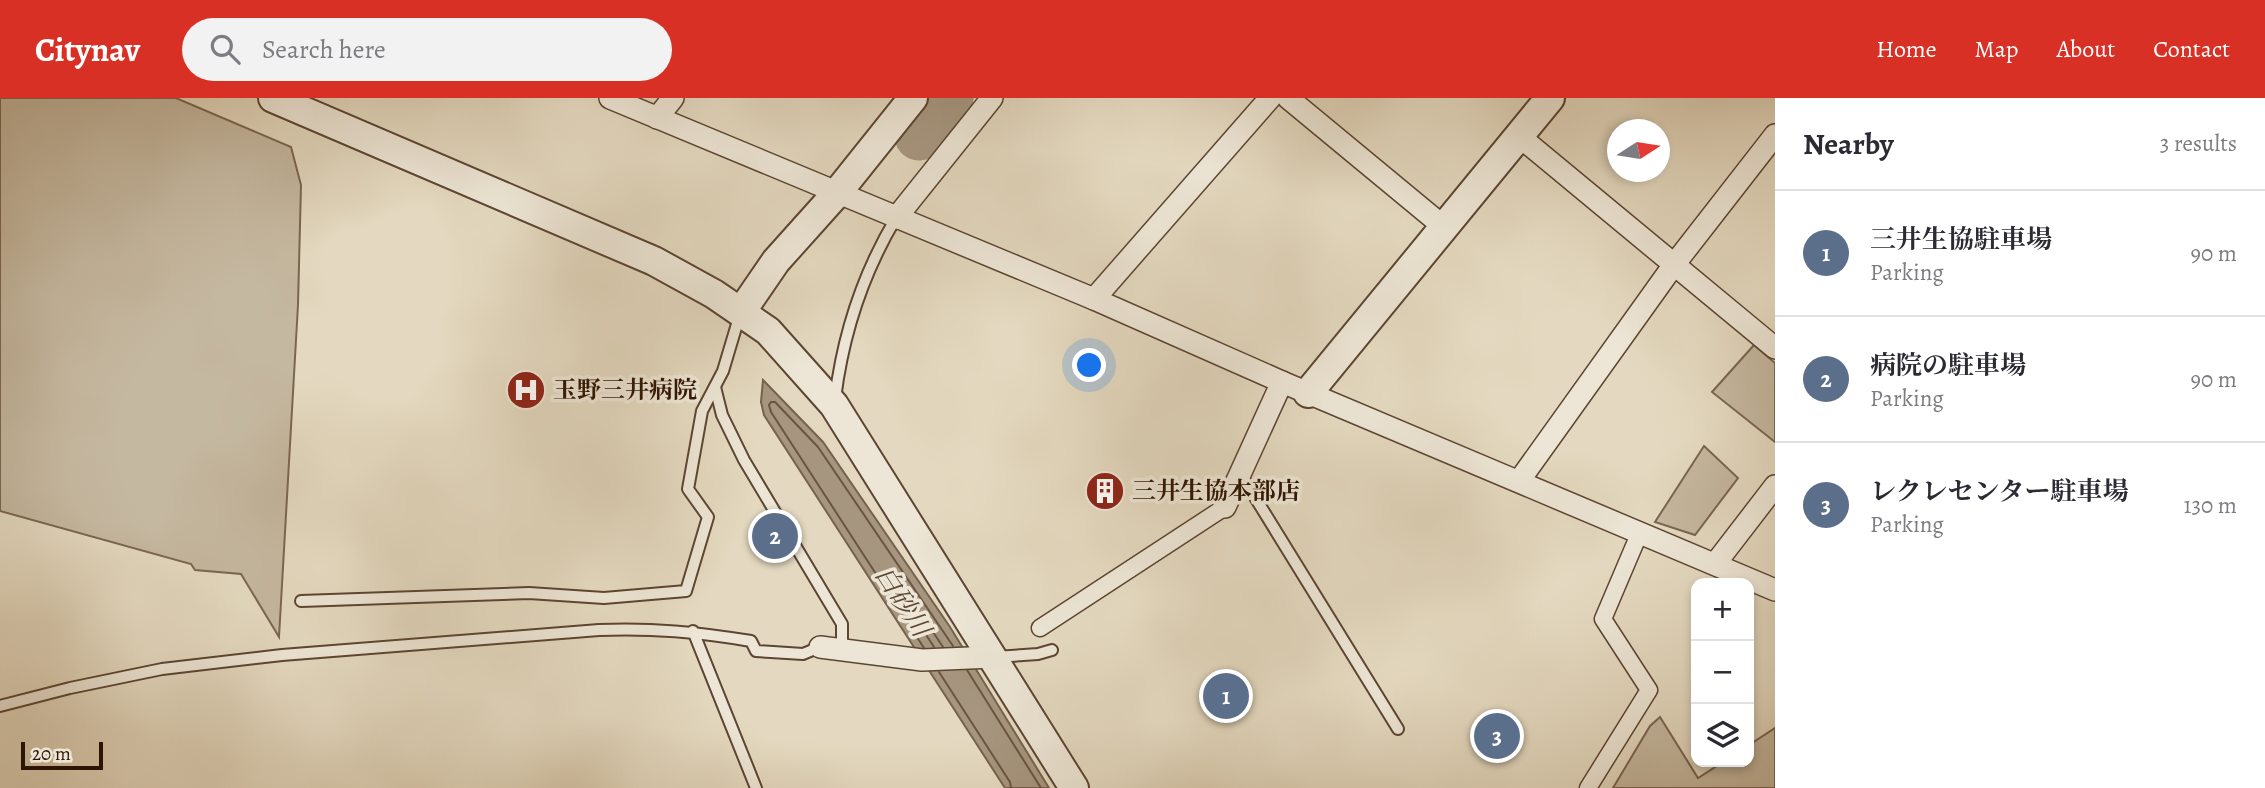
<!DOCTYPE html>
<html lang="en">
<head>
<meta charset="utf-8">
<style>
	:root { --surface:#fff; --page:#f2f2f3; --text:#2b2b33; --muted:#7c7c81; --line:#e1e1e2; --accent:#d93025 }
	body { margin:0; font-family:Alegreya,"Noto Serif JP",serif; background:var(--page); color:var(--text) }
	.controls { position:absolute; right:21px; bottom:21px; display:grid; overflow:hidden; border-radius:14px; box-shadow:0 4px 10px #0003 }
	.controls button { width:63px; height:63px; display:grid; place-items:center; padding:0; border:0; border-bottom:2px solid var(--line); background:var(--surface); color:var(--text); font:35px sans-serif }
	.compass { position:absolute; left:1607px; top:21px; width:63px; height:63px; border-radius:50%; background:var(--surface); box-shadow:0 4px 10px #0003; rotate:78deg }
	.scale { position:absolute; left:21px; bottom:18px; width:82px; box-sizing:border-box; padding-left:7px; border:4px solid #2e1402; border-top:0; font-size:19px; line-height:24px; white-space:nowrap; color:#2e1402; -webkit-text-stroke:5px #ede6d6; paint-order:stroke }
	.you { position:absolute; left:1090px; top:268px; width:24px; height:24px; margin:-18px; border:5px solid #fff; border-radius:50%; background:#1a73e8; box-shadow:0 0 0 10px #1a73e833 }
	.badge { display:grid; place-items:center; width:46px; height:46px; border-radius:50%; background:var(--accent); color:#fff; font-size:23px; font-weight:700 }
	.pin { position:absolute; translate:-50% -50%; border:4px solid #fff; box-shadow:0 2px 7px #0006 }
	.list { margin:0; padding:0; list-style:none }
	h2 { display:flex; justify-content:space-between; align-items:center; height:91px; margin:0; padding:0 28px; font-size:30px }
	h2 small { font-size:23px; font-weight:400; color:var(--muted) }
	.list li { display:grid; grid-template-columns:46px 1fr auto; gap:21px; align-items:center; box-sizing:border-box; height:126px; padding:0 28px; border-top:2px solid var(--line) }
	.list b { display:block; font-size:26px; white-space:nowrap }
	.list p { margin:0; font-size:23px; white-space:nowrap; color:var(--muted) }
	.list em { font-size:23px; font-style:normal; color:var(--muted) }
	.icon { flex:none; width:38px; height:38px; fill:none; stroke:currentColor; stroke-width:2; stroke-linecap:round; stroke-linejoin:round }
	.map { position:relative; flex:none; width:1775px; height:690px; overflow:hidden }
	header { display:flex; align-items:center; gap:42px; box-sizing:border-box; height:98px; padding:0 35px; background:var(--accent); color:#fff }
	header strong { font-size:33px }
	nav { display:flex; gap:38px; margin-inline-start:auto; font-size:24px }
	.search { width:490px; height:63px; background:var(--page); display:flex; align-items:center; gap:18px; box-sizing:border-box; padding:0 24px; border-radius:38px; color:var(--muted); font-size:26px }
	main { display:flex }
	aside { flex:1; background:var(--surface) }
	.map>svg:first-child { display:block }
</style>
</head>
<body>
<header>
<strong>Citynav</strong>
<div class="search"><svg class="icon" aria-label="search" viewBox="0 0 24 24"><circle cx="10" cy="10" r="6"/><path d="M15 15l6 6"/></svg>Search here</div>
<nav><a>Home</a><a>Map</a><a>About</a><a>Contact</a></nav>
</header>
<main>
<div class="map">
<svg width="1775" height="690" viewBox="0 0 1775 690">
	<rect width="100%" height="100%" fill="#e4d9c0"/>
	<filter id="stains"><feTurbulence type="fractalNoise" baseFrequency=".00286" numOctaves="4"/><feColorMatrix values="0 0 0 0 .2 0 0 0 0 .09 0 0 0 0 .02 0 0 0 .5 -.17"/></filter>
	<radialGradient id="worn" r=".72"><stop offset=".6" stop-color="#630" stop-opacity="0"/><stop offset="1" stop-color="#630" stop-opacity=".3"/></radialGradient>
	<g fill="#c5b8a0" stroke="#7a6651" stroke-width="2">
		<polygon points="0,0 176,0 291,49 301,87 298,207 279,539 241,476 195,472 191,466 0,413"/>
		<polygon points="1754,247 1775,265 1775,344 1712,294"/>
		<polygon points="1704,348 1738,380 1695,437 1655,424"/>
		<polygon points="1660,619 1698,680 1723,664 1749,664 1749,647 1775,630 1775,690 1613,690 1650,628"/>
	</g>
	<polygon fill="#a6967f" stroke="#76624d" stroke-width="2" points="763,282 823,344 950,529 1049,690 1005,690 764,317 761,304"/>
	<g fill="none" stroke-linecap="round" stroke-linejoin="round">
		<g stroke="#6a5540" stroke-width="2">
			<polyline points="934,549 919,526 920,521 925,522 943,549"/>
			<polyline points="924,550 771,314 769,307 771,304 775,304 818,349 953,548"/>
			<polyline points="967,572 1041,690"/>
			<polyline points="939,574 1010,684 1011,690"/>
		</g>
		<polyline stroke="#a6967f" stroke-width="49" points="919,38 949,0"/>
		<g stroke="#5c4532" stroke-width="14">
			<g id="service">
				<polyline points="715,289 722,317 744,362 842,526 842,552"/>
				<path d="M835 301C843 236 862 177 896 120"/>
				<polyline points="1240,375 1398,631"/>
				<polyline points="301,503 529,495 604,500 686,493 708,419 688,391 702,313 723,273 740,216"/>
				<polyline points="693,533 756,690"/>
				<polyline points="995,559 1038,556 1052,552"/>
				<path d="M0 608 70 590 162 571 282 557 599 532C654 530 696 534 751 543L756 553 803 556 820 549"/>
			</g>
		</g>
		<g stroke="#5c4532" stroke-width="19">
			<g id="pedestrian">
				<polyline points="1040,530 1225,409"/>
				<polyline points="1588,690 1649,592 1603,521 1640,434"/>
			</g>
		</g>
		<g stroke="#5c4532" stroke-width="24">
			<g id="minor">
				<polyline points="610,0 1094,201 1282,284 1775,492"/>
				<polyline points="1288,0 1444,129"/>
				<polyline points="657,20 673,0"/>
				<polyline points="1519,38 1775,250"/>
				<polyline points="896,120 992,0"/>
				<polyline points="1094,201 1270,0"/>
				<polyline points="1519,383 1673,168 1775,37"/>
				<polyline points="1225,409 1282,284"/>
				<polyline points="1715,466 1775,388"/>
				<polyline points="820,549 922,562 993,559"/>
			</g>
		</g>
		<g stroke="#5c4532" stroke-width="32">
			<g id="tertiary">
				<polyline points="273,0 654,163 714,196 768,233 834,307 1074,690"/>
				<polyline points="741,214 776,163 837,95 913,0"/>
				<polyline points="1308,295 1550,0"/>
			</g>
		</g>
		<use href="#service" stroke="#ede6d6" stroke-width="10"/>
		<use href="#pedestrian" stroke="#ede6d6" stroke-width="16"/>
		<use href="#minor" stroke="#ede6d6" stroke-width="21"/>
		<use href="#tertiary" stroke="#ede6d6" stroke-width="28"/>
	</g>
	<defs>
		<g id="hospital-disc" transform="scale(2.0125)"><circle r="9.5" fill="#8f2418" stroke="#ede6d6"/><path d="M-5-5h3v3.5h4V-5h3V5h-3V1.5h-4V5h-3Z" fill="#fff"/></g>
		<g id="building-disc" transform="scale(2.0125)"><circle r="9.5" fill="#8f2418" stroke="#ede6d6"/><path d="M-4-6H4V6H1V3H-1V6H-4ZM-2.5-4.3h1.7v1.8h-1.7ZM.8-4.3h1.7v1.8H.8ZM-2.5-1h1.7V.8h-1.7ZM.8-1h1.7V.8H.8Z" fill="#fff"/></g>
	</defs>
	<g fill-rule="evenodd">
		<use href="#hospital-disc" x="526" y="292"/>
		<use href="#building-disc" x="1105" y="393"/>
	</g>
	<g text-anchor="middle" stroke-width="7" stroke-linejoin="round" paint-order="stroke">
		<g font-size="24" font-weight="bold" fill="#2e1402" stroke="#ede6d6" text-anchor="start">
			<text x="553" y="300">玉野三井病院</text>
			<text x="1132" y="401">三井生協本部店</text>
		</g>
		<g font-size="26" font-style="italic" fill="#5e4834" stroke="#ede6d6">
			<text transform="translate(903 503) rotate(57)" y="9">白砂川</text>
		</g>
	</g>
	<rect width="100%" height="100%" filter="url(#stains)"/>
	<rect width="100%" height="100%" fill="url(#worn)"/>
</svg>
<div class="controls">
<button>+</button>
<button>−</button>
<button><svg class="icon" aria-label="layers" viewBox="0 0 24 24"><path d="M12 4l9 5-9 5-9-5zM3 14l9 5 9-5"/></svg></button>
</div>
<svg class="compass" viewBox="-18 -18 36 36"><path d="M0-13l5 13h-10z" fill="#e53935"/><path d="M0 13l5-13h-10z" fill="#7c7c81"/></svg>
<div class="scale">20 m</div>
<div class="you"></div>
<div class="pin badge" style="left:1226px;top:598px;background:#5c6f8a">1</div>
<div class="pin badge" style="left:775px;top:438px;background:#5c6f8a">2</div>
<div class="pin badge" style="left:1497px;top:638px;background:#5c6f8a">3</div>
</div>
<aside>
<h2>Nearby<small>3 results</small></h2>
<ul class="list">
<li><span class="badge" style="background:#5c6f8a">1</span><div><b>三井生協駐車場</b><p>Parking</p></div><em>90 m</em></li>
<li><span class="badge" style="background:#5c6f8a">2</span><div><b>病院の駐車場</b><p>Parking</p></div><em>90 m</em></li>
<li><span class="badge" style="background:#5c6f8a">3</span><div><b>レクレセンター駐車場</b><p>Parking</p></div><em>130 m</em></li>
</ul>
</aside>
</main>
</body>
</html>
